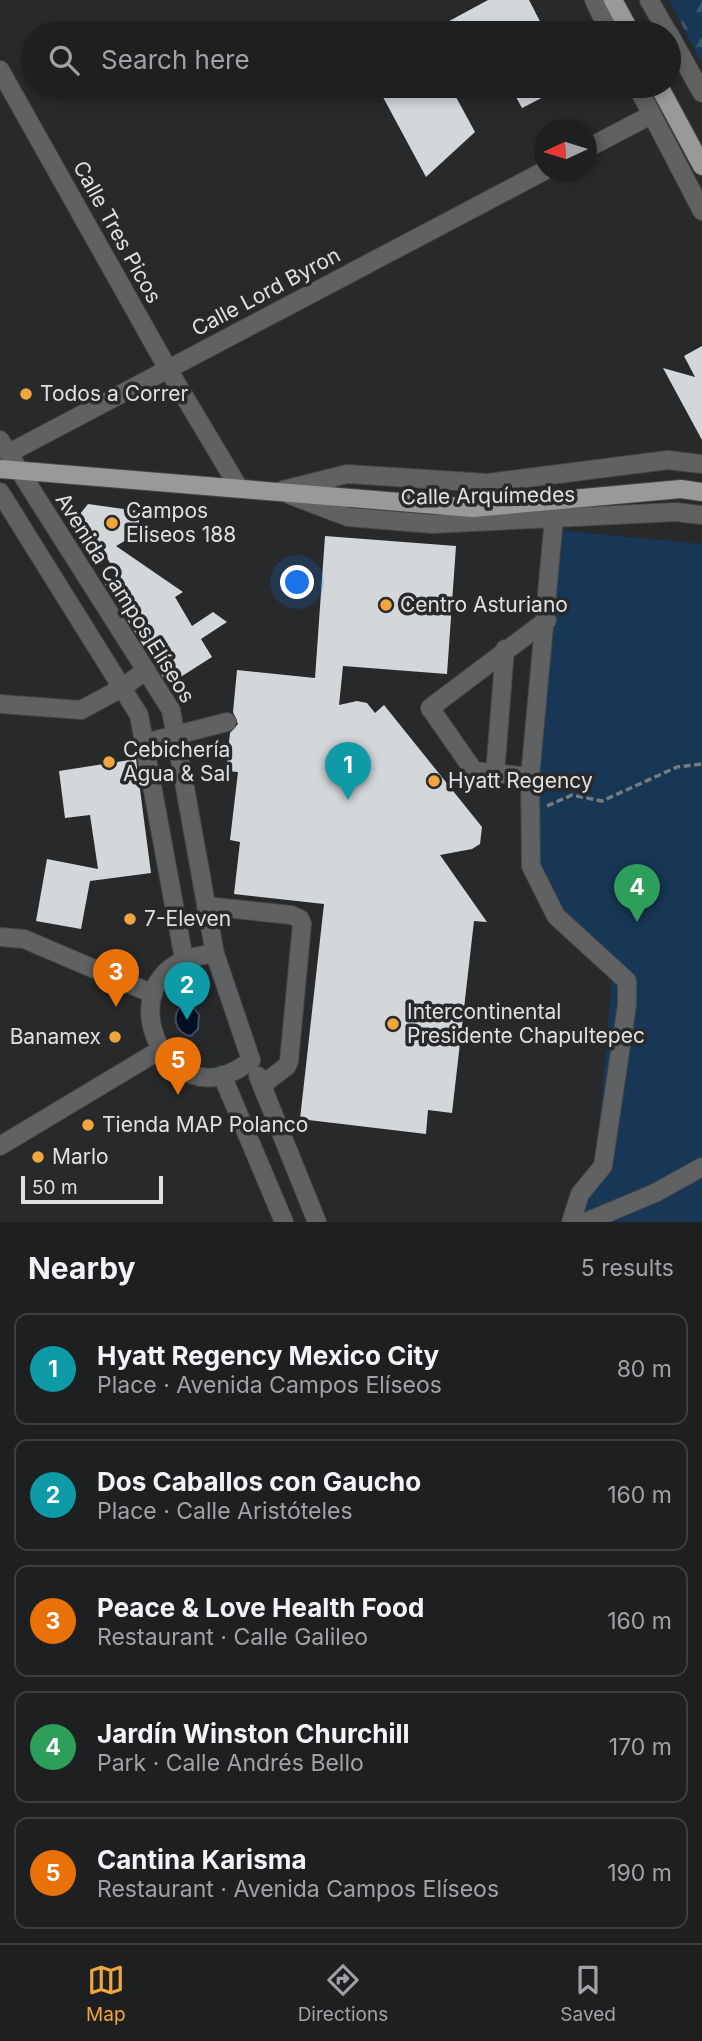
<!DOCTYPE html>
<html lang="en">
<head>
<meta charset="utf-8">
<style>
	:root { --surface:#1d1f20; --page:#2a2c2d; --text:#f1f3f6; --muted:#a0a2a5; --line:#3b3d3e; --accent:#f0a63f }
	body { margin:0; font-family:Inter,sans-serif; background:var(--page); color:var(--text) }
	.compass { position:absolute; left:534px; top:119px; width:63px; height:63px; border-radius:50%; background:var(--surface); box-shadow:0 4px 10px #0003; rotate:266deg }
	.scale { position:absolute; left:21px; bottom:18px; width:142px; box-sizing:border-box; padding-left:7px; border:4px solid #dfe0e2; border-top:0; font-size:19px; line-height:24px; white-space:nowrap; color:#dfe0e2; -webkit-text-stroke:5px #27292b; paint-order:stroke }
	.you { position:absolute; left:298px; top:583px; width:24px; height:24px; margin:-18px; border:5px solid #fff; border-radius:50%; background:#1a73e8; box-shadow:0 0 0 10px #1a73e833 }
	.badge { display:grid; place-items:center; width:46px; height:46px; border-radius:50%; background:var(--accent); color:#fff; font-size:23px; font-weight:700 }
	.pin { position:absolute; translate:-50% -58px; filter:drop-shadow(0 2px 4px #0008) }
	.pin::after { content:''; position:absolute; top:37px; width:24px; height:21px; background:inherit; clip-path:polygon(0 0,100% 0,50% 100%) }
	.list { margin:0; padding:0; list-style:none }
	h2 { display:flex; justify-content:space-between; align-items:center; height:91px; margin:0; padding:0 28px; font-size:30px }
	h2 small { font-size:23px; font-weight:400; color:var(--muted) }
	.list li { display:grid; grid-template-columns:46px 1fr auto; gap:21px; align-items:center; box-sizing:border-box; height:112px; margin:0 14px 14px; padding:0 14px; border:2px solid var(--line); border-radius:14px }
	.list b { display:block; font-size:26px; white-space:nowrap }
	.list p { margin:0; font-size:23px; white-space:nowrap; color:var(--muted) }
	.list em { font-size:23px; font-style:normal; color:var(--muted) }
	.icon { flex:none; width:38px; height:38px; fill:none; stroke:currentColor; stroke-width:2; stroke-linecap:round; stroke-linejoin:round }
	.map { position:relative; flex:none; width:702px; height:1222px; overflow:hidden }
	.search { position:absolute; background:var(--surface); box-shadow:0 4px 10px #0003; left:21px; right:21px; top:21px; height:77px; display:flex; align-items:center; gap:18px; box-sizing:border-box; padding:0 24px; border-radius:38px; color:var(--muted); font-size:26px }
	.sheet { height:721px; background:var(--surface) }
	nav { display:flex; justify-content:space-around; align-items:center; box-sizing:border-box; height:98px; border-top:2px solid var(--line); background:var(--surface); font-size:19px; color:var(--muted) }
	nav a { display:grid; justify-items:center; gap:4px }
	nav .on { color:var(--accent) }
	.map>svg:first-child { display:block }
</style>
</head>
<body>
<div class="map">
<svg width="702" height="1222" viewBox="0 0 702 1222">
	<defs>
		<pattern id="forest-firs" width="22" height="20" patternUnits="userSpaceOnUse" patternTransform="scale(1.75)"><rect width="22" height="20" fill="#183756"/><path d="M5 1l3.5 6h-7zM16 11l3.5 6h-7z" fill="#39546e"/></pattern>
	</defs>
	<rect width="100%" height="100%" fill="#27292b"/>
	<polygon fill="url(#forest-firs)" points="669,0 702,0 702,64"/>
	<polygon fill="#183756" points="557,530 702,544 702,1222 576,1222 596,1163 612,978 533,866 531,808"/>
	<path fill="#001027" stroke="#434e5f" stroke-width="2" d="M183 1003 191 1004 199 1015 198 1029 191 1036C174 1033 171 1015 183 1003Z"/>
	<g fill="#d4d7da">
		<polygon points="488,0 529,0 546,33 427,33"/>
		<polygon points="377,86 450,86 475,132 426,177"/>
		<polygon points="510,86 565,86 522,108"/>
		<polygon points="702,346 702,440 663,368 695,377 684,356"/>
		<polygon points="88,504 138,511 140,532 116,546 183,592 175,597 192,626 213,612 227,622 201,639 212,657 168,685 105,584 118,576 80,514"/>
		<polygon points="325,536 456,546 447,674 343,666 339,705 357,701 367,703 375,713 384,705 482,827 480,844 472,849 440,855 487,922 474,921 452,1113 428,1110 426,1134 300,1119 324,904 234,894 240,842 230,840 238,772 226,771 230,733 238,724 233,712 237,670 315,678"/>
		<polygon points="136,759 151,873 90,881 81,929 36,921 47,859 98,869 90,815 65,818 59,771"/>
	</g>
	<g fill="none" stroke-linecap="round" stroke-linejoin="round">
		<g stroke="#444648" stroke-width="20">
			<g id="minor">
				<polyline points="594,0 610,33"/>
				<polyline points="649,0 668,33"/>
				<polyline points="669,34 702,93"/>
				<polyline points="0,70 168,369 239,488"/>
				<polyline points="637,86 702,211"/>
				<polyline points="586,149 651,115"/>
				<polyline points="0,440 171,710 215,954"/>
				<polyline points="9,453 544,171"/>
				<polyline points="283,490 347,474 488,483 668,460 702,464"/>
				<polyline points="0,492 139,715 184,959"/>
				<polyline points="290,495 348,517 432,524 676,512 702,515"/>
				<polyline points="554,518 530,777 531,866 556,916 627,981 627,1005 603,1166 580,1194 571,1222"/>
				<polyline points="0,704 81,710 122,688 146,670"/>
				<polyline points="145,743 227,722"/>
				<polyline points="495,774 505,649"/>
				<polyline points="530,777 474,771 430,708 547,620"/>
				<polyline points="206,906 291,915 300,919 302,924 289,1061 287,1066 262,1085"/>
				<polyline points="0,937 24,939 153,994"/>
				<path d="M215 954 251 1060C164 1132 94 960 215 954Z"/>
				<polyline points="222,1075 284,1222"/>
				<polyline points="258,1076 317,1222"/>
				<polyline points="0,1146 160,1050"/>
				<polyline points="586,1222 655,1193 702,1167"/>
			</g>
		</g>
		<g stroke="#444648" stroke-width="20">
			<g id="major">
				<polyline points="613,0 631,33"/>
				<polyline points="659,86 702,166"/>
				<polyline points="0,469 473,508 681,489 702,492"/>
			</g>
		</g>
		<polyline stroke="#787a7c" stroke-width="3.5" stroke-dasharray="7 3.5" stroke-linecap="butt" points="547,806 572,795 602,801 677,767 702,764"/>
		<use href="#minor" stroke="#606162" stroke-width="18"/>
		<use href="#major" stroke="#97999b" stroke-width="18"/>
	</g>
	<g fill="#f0a63f" stroke="#27292b" stroke-width="2.5">
		<circle cx="26" cy="394" r="7"/>
		<circle cx="112" cy="523" r="7"/>
		<circle cx="386" cy="605" r="7"/>
		<circle cx="109" cy="762" r="7"/>
		<circle cx="434" cy="781" r="7"/>
		<circle cx="130" cy="919" r="7"/>
		<circle cx="393" cy="1024" r="7"/>
		<circle cx="115" cy="1037" r="7"/>
		<circle cx="88" cy="1125" r="7"/>
		<circle cx="38" cy="1157" r="7"/>
	</g>
	<g text-anchor="middle" stroke-width="7" stroke-linejoin="round" paint-order="stroke">
		<g font-size="21" fill="#dfe0e2" stroke="#27292b">
			<text transform="translate(117 232) rotate(61)" y="7">Calle Tres Picos</text>
			<text transform="translate(266 292) rotate(-28)" y="7">Calle Lord Byron</text>
			<text transform="translate(488 496) rotate(-1)" y="7">Calle Arquímedes</text>
			<text transform="translate(125 598) rotate(58)" y="7">Avenida Campos Elíseos</text>
		</g>
		<g font-size="21" fill="#dfe0e2" stroke="#27292b" text-anchor="start">
			<text x="40" y="401">Todos a Correr</text>
			<text x="126" y="518">Campos<tspan x="126" dy="24">Eliseos 188</tspan></text>
			<text x="400" y="612">Centro Asturiano</text>
			<text x="123" y="757">Cebichería<tspan x="123" dy="24">Agua &amp; Sal</tspan></text>
			<text x="448" y="788">Hyatt Regency</text>
			<text x="144" y="926">7-Eleven</text>
			<text x="407" y="1019">Intercontinental<tspan x="407" dy="24">Presidente Chapultepec</tspan></text>
			<text x="101" y="1044" text-anchor="end">Banamex</text>
			<text x="102" y="1132">Tienda MAP Polanco</text>
			<text x="52" y="1164">Marlo</text>
		</g>
	</g>
</svg>
<svg class="compass" viewBox="-18 -18 36 36"><path d="M0-13l5 13h-10z" fill="#e53935"/><path d="M0 13l5-13h-10z" fill="#a0a2a5"/></svg>
<div class="scale">50 m</div>
<div class="you"></div>
<div class="pin badge" style="left:348px;top:800px;background:#0f9aa8">1</div>
<div class="pin badge" style="left:187px;top:1020px;background:#0f9aa8">2</div>
<div class="pin badge" style="left:116px;top:1007px;background:#e8710a">3</div>
<div class="pin badge" style="left:637px;top:922px;background:#2e9e5b">4</div>
<div class="pin badge" style="left:178px;top:1095px;background:#e8710a">5</div>
<div class="search"><svg class="icon" aria-label="search" viewBox="0 0 24 24"><circle cx="10" cy="10" r="6"/><path d="M15 15l6 6"/></svg>Search here</div>
</div>
<section class="sheet">
<h2>Nearby<small>5 results</small></h2>
<ul class="list">
<li><span class="badge" style="background:#0f9aa8">1</span><div><b>Hyatt Regency Mexico City</b><p>Place · Avenida Campos Elíseos</p></div><em>80 m</em></li>
<li><span class="badge" style="background:#0f9aa8">2</span><div><b>Dos Caballos con Gaucho</b><p>Place · Calle Aristóteles</p></div><em>160 m</em></li>
<li><span class="badge" style="background:#e8710a">3</span><div><b>Peace &amp; Love Health Food</b><p>Restaurant · Calle Galileo</p></div><em>160 m</em></li>
<li><span class="badge" style="background:#2e9e5b">4</span><div><b>Jardín Winston Churchill</b><p>Park · Calle Andrés Bello</p></div><em>170 m</em></li>
<li><span class="badge" style="background:#e8710a">5</span><div><b>Cantina Karisma</b><p>Restaurant · Avenida Campos Elíseos</p></div><em>190 m</em></li>
</ul>
</section>
<nav>
<a class="on"><svg class="icon" aria-label="map" viewBox="0 0 24 24"><path d="M3 6l6-2 6 2 6-2v14l-6 2-6-2-6 2zM9 4v14M15 6v14"/></svg>Map</a>
<a><svg class="icon" aria-label="directions" viewBox="0 0 24 24"><path d="M12 3l9 9-9 9-9-9zM9 14v-3h6M13 9l2 2-2 2"/></svg>Directions</a>
<a><svg class="icon" aria-label="saved" viewBox="0 0 24 24"><path d="M7 4h10v16l-5-4-5 4z"/></svg>Saved</a>
</nav>
</body>
</html>
